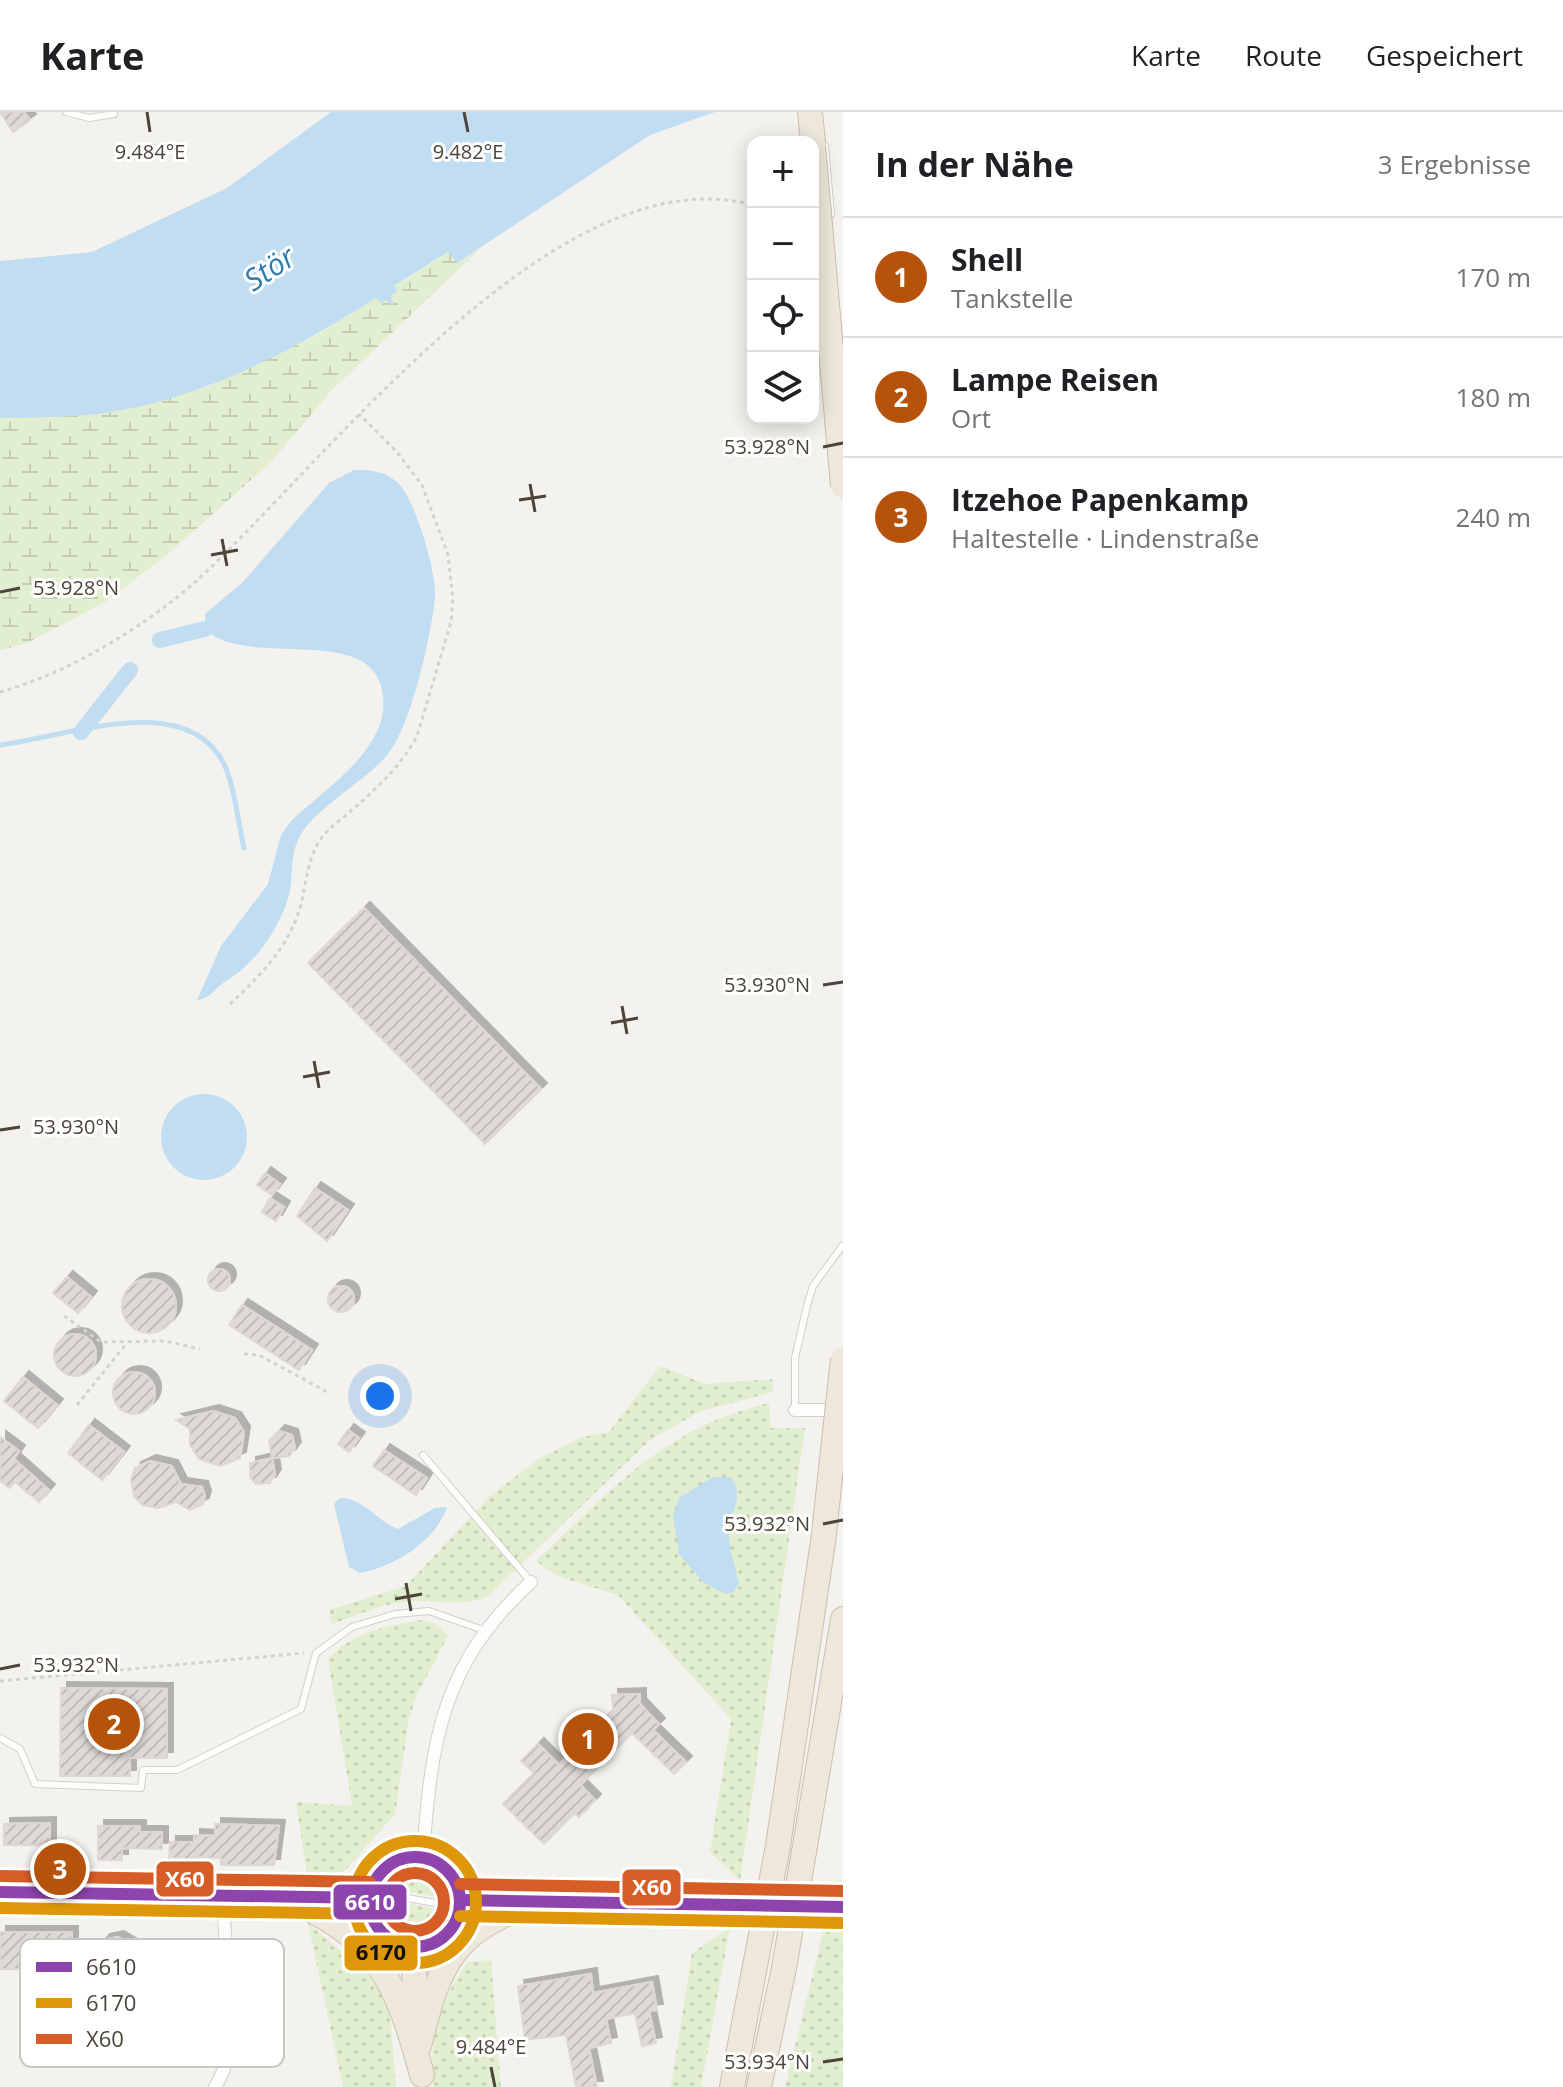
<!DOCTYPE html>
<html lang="de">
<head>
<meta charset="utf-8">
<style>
	:root { --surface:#fff; --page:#f2f2f2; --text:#202124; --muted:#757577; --line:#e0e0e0; --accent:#b45309 }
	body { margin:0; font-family:"Open Sans",sans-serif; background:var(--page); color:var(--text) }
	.controls { position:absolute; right:24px; top:24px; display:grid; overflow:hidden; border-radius:16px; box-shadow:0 4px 20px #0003 }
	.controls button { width:72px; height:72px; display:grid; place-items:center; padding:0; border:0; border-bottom:2px solid var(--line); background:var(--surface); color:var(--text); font:40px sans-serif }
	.you { position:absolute; left:380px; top:1284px; width:28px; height:28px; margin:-20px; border:6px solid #fff; border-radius:50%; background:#1a73e8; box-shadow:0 0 0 12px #1a73e833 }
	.badge { display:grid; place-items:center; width:52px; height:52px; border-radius:50%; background:var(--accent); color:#fff; font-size:26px; font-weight:700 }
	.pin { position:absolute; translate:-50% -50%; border:4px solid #fff; box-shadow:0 2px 8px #0006 }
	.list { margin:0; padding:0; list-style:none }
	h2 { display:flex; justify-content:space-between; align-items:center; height:104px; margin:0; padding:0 32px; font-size:34px }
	h2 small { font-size:26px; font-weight:400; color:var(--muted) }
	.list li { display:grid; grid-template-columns:52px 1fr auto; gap:24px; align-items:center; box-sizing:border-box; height:120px; padding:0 32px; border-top:2px solid var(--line) }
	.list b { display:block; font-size:30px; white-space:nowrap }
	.list p { margin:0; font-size:26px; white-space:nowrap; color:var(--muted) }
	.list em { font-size:26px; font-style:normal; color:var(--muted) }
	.icon { flex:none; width:44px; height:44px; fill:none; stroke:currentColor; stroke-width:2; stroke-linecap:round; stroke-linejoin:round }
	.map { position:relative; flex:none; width:843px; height:1975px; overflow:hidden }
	header { display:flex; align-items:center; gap:48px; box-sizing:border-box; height:112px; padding:0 40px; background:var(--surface); border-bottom:2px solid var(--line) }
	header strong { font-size:38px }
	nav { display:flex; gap:44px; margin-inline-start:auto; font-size:28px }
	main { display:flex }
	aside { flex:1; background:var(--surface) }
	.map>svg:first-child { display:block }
</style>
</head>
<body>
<header>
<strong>Karte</strong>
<nav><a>Karte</a><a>Route</a><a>Gespeichert</a></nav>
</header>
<main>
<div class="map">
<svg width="843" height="1975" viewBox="0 0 843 1975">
	<defs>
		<pattern id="green-dots" width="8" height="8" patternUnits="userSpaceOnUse" patternTransform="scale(2)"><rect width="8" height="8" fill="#e1eecf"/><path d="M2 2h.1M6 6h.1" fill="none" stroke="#c3cdb2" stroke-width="1.8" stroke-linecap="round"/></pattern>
		<pattern id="wetland-marsh" width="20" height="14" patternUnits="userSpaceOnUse" patternTransform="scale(2)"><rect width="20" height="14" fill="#e1eecf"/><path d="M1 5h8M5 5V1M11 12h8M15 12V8" fill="none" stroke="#c3cdb2"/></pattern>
		<pattern id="building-hatch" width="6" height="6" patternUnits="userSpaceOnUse" patternTransform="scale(2)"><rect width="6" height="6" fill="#dedbd6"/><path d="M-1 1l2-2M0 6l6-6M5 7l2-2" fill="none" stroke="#c0bdb8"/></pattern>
		<filter id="shadow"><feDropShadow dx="6" dy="-6" stdDeviation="0" flood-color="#0004"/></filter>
	</defs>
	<rect width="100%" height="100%" fill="#f4f2ee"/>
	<g fill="url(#green-dots)" fill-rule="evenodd">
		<path d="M660 1254 705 1272 772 1267 773 1280 701 1299 650 1328 487 1485C464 1495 436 1488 411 1489 384 1491 357 1503 332 1512L329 1498 406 1474 490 1384 540 1346 582 1325 609 1320Z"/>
		<path d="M769 1291 771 1316H805L740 1769 710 1740 731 1607 618 1483 557 1464 536 1449C610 1379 664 1315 769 1291ZM730 1402 728 1425 703 1470 680 1442Z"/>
		<path d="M423 1508 437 1512 448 1524 417 1583 409 1607 395 1702 342 1762 307 1764 296 1690 352 1694 328 1547C351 1521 390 1512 423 1508Z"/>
		<path d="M408 1751C430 1754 443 1765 447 1787L378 1774 386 1761Z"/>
		<path d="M376 1785 445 1799C426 1833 377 1827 376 1785Z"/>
		<polygon points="308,1811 365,1859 377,1876 383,1874 390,1898 396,1975 343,1975"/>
		<polygon points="825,1813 843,1814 843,1975 785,1975"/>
		<polygon points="730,1815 701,1975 671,1975 692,1841"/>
		<path d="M491 1848 501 1975H433C429 1927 439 1888 468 1850Z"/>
	</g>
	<polygon fill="url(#wetland-marsh)" points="483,134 331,279 271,350 168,442 105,490 25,532 0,538 0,306 111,300 207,275 315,224 376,186 390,185 394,175 449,140 458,151"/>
	<g fill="#c0ddf1">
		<path d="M331 0H715L650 23 457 151 448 140 394 174 397 179 390 185 394 191 392 194 386 188 381 191 376 186C295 237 207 285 111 300 75 306 36 305 0 306V149L92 140 227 76Z"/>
		<path d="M354 358C371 358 386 359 399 372 416 390 437 462 435 486 431 524 411 614 388 642 366 669 315 696 300 724 289 744 294 762 289 783 280 816 255 852 226 869 215 876 210 887 197 888L221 834 268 772 281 723 291 709C329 673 400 630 380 571 361 514 243 556 205 517V502L243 470 329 371Z"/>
		<circle cx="204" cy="1025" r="43"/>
		<path d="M713 1365H730C748 1386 726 1402 729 1426 730 1441 736 1457 739 1472L734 1480 725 1482 703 1470 679 1442 673 1403 679 1386Z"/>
		<path d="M340 1386C362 1385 378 1410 398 1417L435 1396 447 1395C436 1429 394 1455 360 1461L349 1455 334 1392Z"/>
	</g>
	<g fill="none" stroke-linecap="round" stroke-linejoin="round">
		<path stroke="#c0ddf1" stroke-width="5" d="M0 633C63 626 186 576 224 652 235 676 238 710 244 736"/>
		<g stroke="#c0ddf1" stroke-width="16">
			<polyline points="160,528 205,517"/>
			<polyline points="81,620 130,558"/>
		</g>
	</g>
	<g fill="url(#building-hatch)" stroke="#dcd9d4" stroke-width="2" filter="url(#shadow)">
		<polygon points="0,0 24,0 30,8 13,20"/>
		<polygon points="364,796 541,977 485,1032 308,851"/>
		<polygon points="265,1061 280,1072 272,1083 257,1073"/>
		<polygon points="315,1076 348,1098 327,1129 297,1104"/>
		<polygon points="270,1086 284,1095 276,1109 262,1100"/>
		<circle cx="219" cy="1168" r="11"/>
		<polygon points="67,1165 91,1185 78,1201 53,1181"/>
		<circle cx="149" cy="1194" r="27"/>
		<circle cx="341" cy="1187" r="13"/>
		<polygon points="242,1193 312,1238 299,1258 229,1213"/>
		<circle cx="75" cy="1243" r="21"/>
		<circle cx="134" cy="1281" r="21"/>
		<polygon points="23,1265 57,1293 38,1316 4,1289"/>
		<polygon points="213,1299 235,1306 244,1320 240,1346 220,1354 199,1347 190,1333 190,1317 176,1308"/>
		<polygon points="89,1313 124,1340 102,1368 68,1341"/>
		<polygon points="348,1318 359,1326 349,1340 338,1332"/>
		<polygon points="279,1319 292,1323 295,1336 289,1344 272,1346 275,1363 270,1371 256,1372 250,1365 250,1351 272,1346 269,1329"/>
		<polygon points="0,1325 19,1339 14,1347 49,1378 39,1390 15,1370 10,1376 0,1369"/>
		<polygon points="384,1338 427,1366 416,1383 373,1354"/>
		<polygon points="150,1349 172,1354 181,1372 202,1375 205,1384 203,1392 190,1398 176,1390 158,1396 142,1393 134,1384 131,1368 135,1356"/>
		<polygon points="61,1576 167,1577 167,1646 130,1646 130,1664 60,1664"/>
		<polygon points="640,1582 640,1592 659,1612 653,1618 686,1650 674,1662 632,1621 580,1673 595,1688 579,1705 574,1701 544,1732 503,1692 534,1661 521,1649 538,1632 559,1653 613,1598 612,1583"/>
		<polygon points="50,1711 50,1733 4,1733 4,1712"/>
		<polygon points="215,1712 279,1714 274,1753 221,1753 221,1746 193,1745 193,1753 177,1752 177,1746 169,1746 170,1730 194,1730 194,1723 215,1724"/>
		<polygon points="98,1714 140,1714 140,1720 162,1720 162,1737 122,1736 122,1748 98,1748"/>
		<polygon points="0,1820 72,1820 72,1843 64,1844 65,1857 0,1857"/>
		<polygon points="118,1825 137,1836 148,1909 101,1917 90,1844 104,1828"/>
		<polygon points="591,1862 593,1881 652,1870 657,1898 649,1899 656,1931 642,1934 635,1901 606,1907 611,1931 589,1936 597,1975 576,1975 566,1923 525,1928 518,1874"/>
	</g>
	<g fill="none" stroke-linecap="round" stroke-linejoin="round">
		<g stroke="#d2d0cb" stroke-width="8">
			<g id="service">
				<polyline points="66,0 89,6 114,2"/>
				<polyline points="825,34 831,102"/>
				<polyline points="795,1298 795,1246 807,1194 813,1174 843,1133"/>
				<polyline points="423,1343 531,1470"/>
				<polyline points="0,1626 20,1637 35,1672 141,1676 143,1658 177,1658 301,1597 316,1541 352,1515 395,1502 429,1499 486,1519"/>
				<polyline points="372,1780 459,1795"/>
			</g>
		</g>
		<g stroke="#d2d0cb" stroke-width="14">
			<g id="minor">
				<polyline points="795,1298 840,1298"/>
				<path d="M423 1745C431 1630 441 1552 531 1470"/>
				<path d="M215 1975C247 1926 221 1843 224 1784"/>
			</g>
		</g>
		<g stroke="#d6cebb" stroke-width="22">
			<g id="primary">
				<circle cx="415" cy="1790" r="45"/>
				<polyline points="0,1780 370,1786"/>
				<polyline points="460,1788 708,1790 843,1795"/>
			</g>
		</g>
		<g stroke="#ccbfa9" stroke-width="26">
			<g id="motorway">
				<polyline points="810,0 813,30"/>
				<polyline points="778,1734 823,1430"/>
				<polyline points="805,1734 843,1507"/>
				<path d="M284 1785C377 1825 397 1869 422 1963"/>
				<polyline points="413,1835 417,1909"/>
				<path d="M419 1934C441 1844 455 1817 546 1787"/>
				<polyline points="732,1975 755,1854"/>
				<polyline points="759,1975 784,1856"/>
			</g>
		</g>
		<g stroke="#d3d2cc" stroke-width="3" stroke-dasharray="4 4" stroke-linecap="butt">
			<path d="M0 580C66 562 143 516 194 471 323 355 555 40 753 93"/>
			<path d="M230 892C261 863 290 834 301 792 306 770 308 747 320 728 328 716 342 707 352 698 377 676 401 654 417 624L451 510 453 487 448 443 422 373 397 340 359 302"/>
			<polyline points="64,1204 101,1230 165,1229 200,1237"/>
			<polyline points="244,1242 259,1243 327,1280"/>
			<polyline points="77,1293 126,1232"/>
			<polyline points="0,1569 304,1541"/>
			<path d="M20 1761C53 1755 82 1753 114 1763"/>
			<polyline points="338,1767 349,1763"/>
			<polyline points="0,1801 211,1804"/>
			<polyline points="239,1805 279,1806"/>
		</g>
		<use href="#service" stroke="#fdfdfc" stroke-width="6"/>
		<use href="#minor" stroke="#fdfdfc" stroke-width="12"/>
		<use href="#primary" stroke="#f2efe6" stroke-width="20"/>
		<use href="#motorway" stroke="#ede8db" stroke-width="24"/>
		<g stroke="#ccbfa9" stroke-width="26" stroke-linecap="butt">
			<g id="motorway-bridge">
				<polyline points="813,34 843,374"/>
				<polyline points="823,1430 843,1247"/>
				<polyline points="755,1854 778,1734"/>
				<polyline points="784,1856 805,1734"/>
			</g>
		</g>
		<use href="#motorway-bridge" stroke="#ede8db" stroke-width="24"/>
		<g stroke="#fff" stroke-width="18">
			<g id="bus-1">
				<circle cx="415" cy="1790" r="45"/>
				<polyline points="0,1780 370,1786"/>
				<polyline points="460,1788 843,1795"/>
			</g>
		</g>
		<g stroke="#fff" stroke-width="18">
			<g id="bus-2">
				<circle cx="415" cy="1790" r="61"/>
				<polyline points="0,1796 370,1802"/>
				<polyline points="460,1804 842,1811"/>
			</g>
		</g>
		<g stroke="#fff" stroke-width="18">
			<g id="bus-3">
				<circle cx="415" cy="1790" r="29"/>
				<polyline points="0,1764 370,1770"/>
				<polyline points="460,1772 843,1779"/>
			</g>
		</g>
		<use href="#bus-1" stroke="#8e44ad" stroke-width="12"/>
		<use href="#bus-2" stroke="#dd9709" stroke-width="12"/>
		<use href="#bus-3" stroke="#d75d27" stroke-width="12"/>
	</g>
	<path fill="none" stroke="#4b4439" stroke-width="3" d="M147 0 150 20M464 0 468 20M823 335 843 331M530 372 535 400M519 388 546 384M222 427 227 454M211 443 238 438M0 480 20 476M823 873 843 870M622 894 627 922M611 911 638 906M314 949 319 976M303 965 330 960M0 1018 20 1015M823 1412 843 1408M406 1471 411 1499M395 1487 422 1482M0 1557 20 1553M823 1950 843 1947M491 1955 495 1975"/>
	<g text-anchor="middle" stroke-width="6" stroke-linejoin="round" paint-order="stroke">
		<g font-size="30" font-style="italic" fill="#2e7ab2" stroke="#fff">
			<text transform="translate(270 157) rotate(-34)" y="10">Stör</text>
		</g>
	</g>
	<rect x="20" y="1827" width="264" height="128" rx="12" fill="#fff" stroke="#c9c7c4" stroke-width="2"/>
	<rect x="36" y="1850" width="36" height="10" fill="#8e44ad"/>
	<rect x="36" y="1886" width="36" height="10" fill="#dd9709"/>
	<rect x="36" y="1922" width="36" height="10" fill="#d75d27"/>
	<g font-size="22" fill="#4b4439">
		<text x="86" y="1863">6610</text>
		<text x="86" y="1899">6170</text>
		<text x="86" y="1935">X60</text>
	</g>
	<g font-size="20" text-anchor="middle" fill="#4b4439" stroke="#fff" stroke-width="6" stroke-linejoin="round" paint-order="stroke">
		<text x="150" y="47">9.484°E</text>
		<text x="468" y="47">9.482°E</text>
		<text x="767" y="342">53.928°N</text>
		<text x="76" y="483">53.928°N</text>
		<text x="767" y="880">53.930°N</text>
		<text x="76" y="1022">53.930°N</text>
		<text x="767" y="1419">53.932°N</text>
		<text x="76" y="1560">53.932°N</text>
		<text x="491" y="1942">9.484°E</text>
		<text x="767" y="1957">53.934°N</text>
	</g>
	<g stroke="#fff" stroke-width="3">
		<rect x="155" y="1748" width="60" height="38" rx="8" fill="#d75d27"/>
		<rect x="621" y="1756" width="61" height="39" rx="8" fill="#d75d27"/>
		<rect x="332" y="1771" width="76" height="38" rx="8" fill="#8e44ad"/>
		<rect x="343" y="1822" width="76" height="38" rx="8" fill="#dd9709"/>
	</g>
	<g font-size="22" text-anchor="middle" font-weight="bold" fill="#fff">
		<text x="185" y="1775">X60</text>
		<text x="652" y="1783">X60</text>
		<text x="370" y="1798">6610</text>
	</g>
	<g font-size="22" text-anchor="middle" font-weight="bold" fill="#111">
		<text x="381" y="1848">6170</text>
	</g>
</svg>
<div class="controls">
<button>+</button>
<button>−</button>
<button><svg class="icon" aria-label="locate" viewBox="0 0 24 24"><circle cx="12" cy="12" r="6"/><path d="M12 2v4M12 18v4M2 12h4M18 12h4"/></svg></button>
<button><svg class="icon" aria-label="layers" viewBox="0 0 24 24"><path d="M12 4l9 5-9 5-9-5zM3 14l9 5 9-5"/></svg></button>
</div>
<div class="you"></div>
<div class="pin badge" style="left:588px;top:1627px">1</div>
<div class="pin badge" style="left:114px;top:1612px">2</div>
<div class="pin badge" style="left:60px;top:1757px">3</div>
</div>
<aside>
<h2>In der Nähe<small>3 Ergebnisse</small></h2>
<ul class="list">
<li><span class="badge">1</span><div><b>Shell</b><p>Tankstelle</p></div><em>170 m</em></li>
<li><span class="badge">2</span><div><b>Lampe Reisen</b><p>Ort</p></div><em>180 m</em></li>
<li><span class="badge">3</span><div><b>Itzehoe Papenkamp</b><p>Haltestelle · Lindenstraße</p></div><em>240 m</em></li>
</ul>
</aside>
</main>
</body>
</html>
